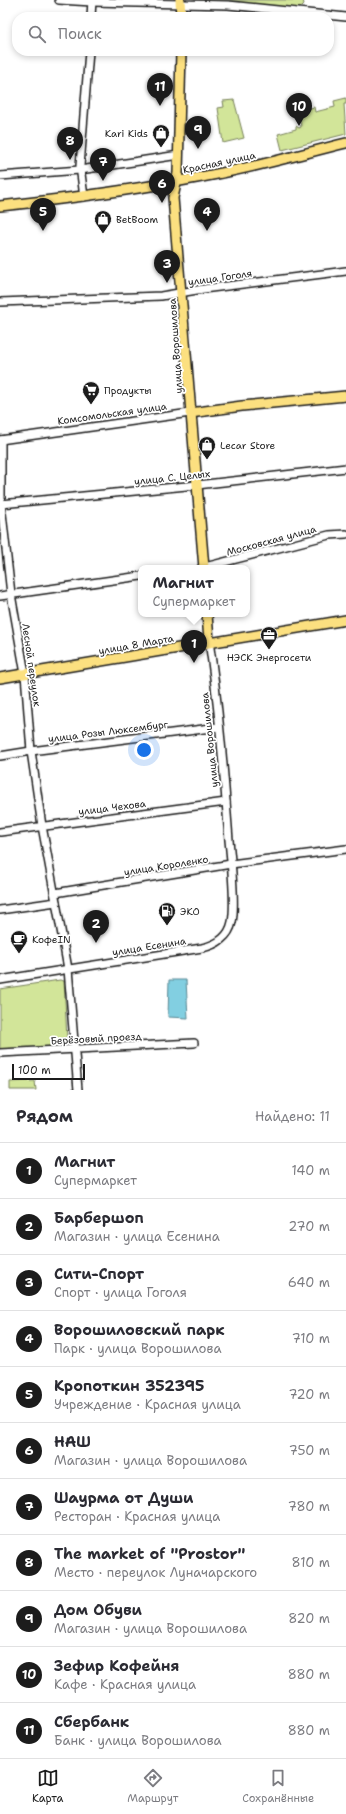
<!DOCTYPE html>
<html lang="ru">
<head>
<meta charset="utf-8">
<style>
	:root { --surface:#fff; --page:#f2f2f3; --text:#2b2b33; --muted:#7c7c81; --line:#e1e1e2; --accent:#1c1c1c }
	body { margin:0; font-family:"Shantell Sans",sans-serif; background:var(--page); color:var(--text) }
	.scale { position:absolute; left:12px; bottom:10px; width:73px; box-sizing:border-box; padding-left:4px; border:2px solid #1c1c1c; border-top:0; font-size:11px; line-height:14px; white-space:nowrap; color:#1c1c1c; -webkit-text-stroke:3px #fff; paint-order:stroke }
	.you { position:absolute; left:144px; top:750px; width:14px; height:14px; margin:-10px; border:3px solid #fff; border-radius:50%; background:#1a73e8; box-shadow:0 0 0 6px #1a73e833 }
	.badge { display:grid; place-items:center; width:26px; height:26px; border-radius:50%; background:var(--accent); color:#fff; font-size:13px; font-weight:700 }
	.pin { position:absolute; translate:-50% -33px; filter:drop-shadow(0 1px 2px #0008) }
	.pin::after { content:''; position:absolute; top:21px; width:14px; height:12px; background:inherit; clip-path:polygon(0 0,100% 0,50% 100%) }
	.popup { position:absolute; left:138px; top:565px; width:112px; height:52px; box-sizing:border-box; display:grid; place-content:center; border-radius:8px; background:var(--surface); filter:drop-shadow(0 1px 3px #0005); font-size:13px; white-space:nowrap; color:var(--muted) }
	.popup b { font-size:15px; color:var(--text) }
	.popup::after { content:''; position:absolute; left:50%; top:100%; margin-left:-8px; border:8px solid transparent; border-top-color:var(--surface) }
	.list { margin:0; padding:0; list-style:none }
	h2 { display:flex; justify-content:space-between; align-items:center; height:52px; margin:0; padding:0 16px; font-size:17px }
	h2 small { font-size:13px; font-weight:400; color:var(--muted) }
	.list li { display:grid; grid-template-columns:26px 1fr auto; gap:12px; align-items:center; box-sizing:border-box; height:56px; padding:0 16px; border-top:1px solid var(--line) }
	.list b { display:block; font-size:15px; white-space:nowrap }
	.list p { margin:0; font-size:13px; white-space:nowrap; color:var(--muted) }
	.list em { font-size:13px; font-style:normal; color:var(--muted) }
	.icon { flex:none; width:22px; height:22px; fill:none; stroke:currentColor; stroke-width:2; stroke-linecap:round; stroke-linejoin:round }
	.map { position:relative; flex:none; width:346px; height:1090px; overflow:hidden }
	.search { position:absolute; background:var(--surface); box-shadow:0 2px 6px #0003; left:12px; right:12px; top:12px; height:44px; display:flex; align-items:center; gap:10px; box-sizing:border-box; padding:0 14px; border-radius:16px; color:var(--muted); font-size:15px }
	.sheet { height:668px; background:var(--surface) }
	nav { display:flex; justify-content:space-around; align-items:center; box-sizing:border-box; height:56px; border-top:1px solid var(--line); background:var(--surface); font-size:11px; color:var(--muted) }
	nav a { display:grid; justify-items:center; gap:2px }
	nav .on { color:var(--accent) }
	.map>svg:first-child { display:block }
</style>
</head>
<body>
<div class="map">
<svg width="346" height="1090" viewBox="0 0 346 1090">
	<rect width="100%" height="100%" fill="#fff"/>
	<filter id="ink" filterUnits="userSpaceOnUse"><feTurbulence type="fractalNoise" baseFrequency=".025" numOctaves="2"/><feDisplacementMap in="SourceGraphic" scale="8" xChannelSelector="R" yChannelSelector="G"/><feConvolveMatrix kernelMatrix="1 2 1 2 8 2 1 2 1" color-interpolation-filters="sRGB"/></filter>
	<g filter="url(#ink)">
		<g fill="#d2e599" stroke="#77805a">
			<polygon points="192,0 303,0 304,4 299,9"/>
			<polygon points="346,98 346,104 344,104 346,134 282,150 278,134 296,129 296,126 299,128 301,127 299,111 314,107 315,112 335,107 334,101"/>
			<polygon points="234,100 244,138 223,143 218,108 224,107 223,101"/>
			<polygon points="60,980 64,981 67,1040 64,1046 0,1050 0,989"/>
			<polygon points="35,1081 36,1090 10,1090 10,1082"/>
		</g>
		<polygon fill="#82cfe1" stroke="#598792" points="169,980 186,980 188,1018 168,1017"/>
		<g fill="none" stroke-linecap="round" stroke-linejoin="round">
			<g stroke="#1c1c1c" stroke-width="10">
				<g id="minor">
					<polyline points="59,0 92,2 228,5 346,17"/>
					<polyline points="91,17 92,0"/>
					<polyline points="0,176 80,170 179,155"/>
					<polyline points="84,197 80,166 89,51"/>
					<polyline points="0,302 161,296 203,289 346,271"/>
					<polyline points="0,440 190,413"/>
					<polyline points="1,504 197,485 346,468"/>
					<polyline points="201,568 329,535 346,534"/>
					<polyline points="0,596 141,576"/>
					<polyline points="0,756 31,751 219,727"/>
					<polyline points="0,832 226,802"/>
					<polyline points="55,893 231,864 346,849"/>
					<polyline points="56,902 68,969 78,1090"/>
					<polyline points="0,910 56,902 42,826 31,751 25,674 11,594 1,504 1,440"/>
					<path d="M0 980 202 948C216 945 229 937 232 922 236 903 231 861 229 840 224 774 219 707 209 641"/>
					<polyline points="0,1053 194,1043"/>
				</g>
			</g>
			<g stroke="#1c1c1c" stroke-width="12">
				<g id="major">
					<polyline points="180,0 181,17"/>
					<polyline points="181,51 178,173 173,198 204,568"/>
					<path d="M0 206C75 198 148 188 222 173 264 165 305 153 346 143"/>
					<polyline points="190,413 242,406 346,396"/>
					<polyline points="207,614 209,641"/>
					<polyline points="0,678 346,620"/>
				</g>
			</g>
			<use href="#minor" stroke="#fff" stroke-width="7"/>
			<use href="#major" stroke="#fce080" stroke-width="9"/>
		</g>
	</g>
	<defs>
		<g id="shop-pin" transform="scale(0.9)"><path d="M0 17L-7.5 6A9.5 9.5 0 1 1 7.5 6Z" fill="#1c1c1c" stroke="#fff"/><path d="M-5-2.5h2.3a2.7 3.5 0 0 1 5.4 0H5L5.5 6h-11ZM-1.5-2.5h3a1.5 2.3 0 0 0-3 0Z" fill="#fff"/></g>
		<g id="supermarket-pin" transform="scale(0.9)"><path d="M0 17L-7.5 6A9.5 9.5 0 1 1 7.5 6Z" fill="#1c1c1c" stroke="#fff"/><path d="M-6-5.5h2.5l.6 2H6L4.5 2H-2.5L-4.4-4H-6ZM-1.5 3.2a1.3 1.3 0 1 0 .1 0ZM3 3.2a1.3 1.3 0 1 0 .1 0Z" fill="#fff"/></g>
		<g id="office-pin" transform="scale(0.9)"><path d="M0 17L-7.5 6A9.5 9.5 0 1 1 7.5 6Z" fill="#1c1c1c" stroke="#fff"/><path d="M-6-3h4V-5.5h4V-3h4V5H-6ZM-1-4.5V-3h2v-1.5ZM-6 0V1H6V0Z" fill="#fff"/></g>
		<g id="fuel-pin" transform="scale(0.9)"><path d="M0 17L-7.5 6A9.5 9.5 0 1 1 7.5 6Z" fill="#1c1c1c" stroke="#fff"/><path d="M-5.5-6h7V0h2V4h1.3V-2.5L3-4.5l.8-.8L6-3V5H2.5V1h-1V6h-7ZM-4.2-4.7v3.2H.2V-4.7Z" fill="#fff"/></g>
		<g id="cafe-pin" transform="scale(0.9)"><path d="M0 17L-7.5 6A9.5 9.5 0 1 1 7.5 6Z" fill="#1c1c1c" stroke="#fff"/><path d="M-5.5-4.5H6V0H3Q3 3.5 0 3.5H-2.5Q-5.5 3.5-5.5 0ZM3-3.2v2h1.7v-2ZM-6 4.5H4V6H-6Z" fill="#fff"/></g>
	</defs>
	<g fill-rule="evenodd">
		<use href="#shop-pin" x="161" y="133"/>
		<use href="#shop-pin" x="103" y="219"/>
		<use href="#supermarket-pin" x="91" y="390"/>
		<use href="#shop-pin" x="207" y="445"/>
		<use href="#office-pin" x="269" y="635"/>
		<use href="#fuel-pin" x="167" y="911"/>
		<use href="#cafe-pin" x="19" y="939"/>
	</g>
	<g text-anchor="middle" stroke-width="3.5" stroke-linejoin="round" paint-order="stroke">
		<g font-size="10" fill="#1c1c1c" stroke="#fff" text-anchor="start">
			<text x="148" y="137" text-anchor="end">Kari Kids</text>
			<text x="116" y="223">BetBoom</text>
			<text x="104" y="394">Продукты</text>
			<text x="220" y="449">Lecar Store</text>
			<text x="269" y="661" text-anchor="middle">НЭСК Энергосети</text>
			<text x="180" y="915">ЭКО</text>
			<text x="32" y="943">КофеIN</text>
		</g>
		<g font-size="10" fill="#1c1c1c" stroke="#fff">
			<text transform="translate(219 162) rotate(-12)" y="4">Красная улица</text>
			<text transform="translate(220 277) rotate(-8)" y="4">улица Гоголя</text>
			<text transform="translate(175 346) rotate(-94)" y="4">улица Ворошилова</text>
			<text transform="translate(112 413) rotate(-8)" y="4">Комсомольская улица</text>
			<text transform="translate(172 477) rotate(-6)" y="4">улица С. Целых</text>
			<text transform="translate(271 540) rotate(-15)" y="4">Московская улица</text>
			<text transform="translate(136 644) rotate(-10)" y="4">улица 8 Марта</text>
			<text transform="translate(32 665) rotate(82)" y="4">Лесной переулок</text>
			<text transform="translate(108 731) rotate(-7)" y="4">улица Розы Люксембург</text>
			<text transform="translate(209 740) rotate(-96)" y="4">улица Ворошилова</text>
			<text transform="translate(112 807) rotate(-7)" y="4">улица Чехова</text>
			<text transform="translate(166 865) rotate(-9)" y="4">улица Короленко</text>
			<text transform="translate(149 946) rotate(-9)" y="4">улица Есенина</text>
			<text transform="translate(96 1038) rotate(-3)" y="4">Берёзовый проезд</text>
		</g>
	</g>
</svg>
<div class="scale">100 m</div>
<div class="you"></div>
<div class="pin badge" style="left:194px;top:663px">1</div>
<div class="popup"><b>Магнит</b>Супермаркет</div>
<div class="pin badge" style="left:96px;top:943px">2</div>
<div class="pin badge" style="left:167px;top:283px">3</div>
<div class="pin badge" style="left:207px;top:231px">4</div>
<div class="pin badge" style="left:43px;top:231px">5</div>
<div class="pin badge" style="left:162px;top:203px">6</div>
<div class="pin badge" style="left:103px;top:181px">7</div>
<div class="pin badge" style="left:70px;top:160px">8</div>
<div class="pin badge" style="left:198px;top:149px">9</div>
<div class="pin badge" style="left:299px;top:126px">10</div>
<div class="pin badge" style="left:160px;top:106px">11</div>
<div class="search"><svg class="icon" aria-label="search" viewBox="0 0 24 24"><circle cx="10" cy="10" r="6"/><path d="M15 15l6 6"/></svg>Поиск</div>
</div>
<section class="sheet">
<h2>Рядом<small>Найдено: 11</small></h2>
<ul class="list">
<li><span class="badge">1</span><div><b>Магнит</b><p>Супермаркет</p></div><em>140 m</em></li>
<li><span class="badge">2</span><div><b>Барбершоп</b><p>Магазин · улица Есенина</p></div><em>270 m</em></li>
<li><span class="badge">3</span><div><b>Сити-Спорт</b><p>Спорт · улица Гоголя</p></div><em>640 m</em></li>
<li><span class="badge">4</span><div><b>Ворошиловский парк</b><p>Парк · улица Ворошилова</p></div><em>710 m</em></li>
<li><span class="badge">5</span><div><b>Кропоткин 352395</b><p>Учреждение · Красная улица</p></div><em>720 m</em></li>
<li><span class="badge">6</span><div><b>НАШ</b><p>Магазин · улица Ворошилова</p></div><em>750 m</em></li>
<li><span class="badge">7</span><div><b>Шаурма от Души</b><p>Ресторан · Красная улица</p></div><em>780 m</em></li>
<li><span class="badge">8</span><div><b>The market of &quot;Prostor&quot;</b><p>Место · переулок Луначарского</p></div><em>810 m</em></li>
<li><span class="badge">9</span><div><b>Дом Обуви</b><p>Магазин · улица Ворошилова</p></div><em>820 m</em></li>
<li><span class="badge">10</span><div><b>Зефир Кофейня</b><p>Кафе · Красная улица</p></div><em>880 m</em></li>
<li><span class="badge">11</span><div><b>Сбербанк</b><p>Банк · улица Ворошилова</p></div><em>880 m</em></li>
</ul>
</section>
<nav>
<a class="on"><svg class="icon" aria-label="map" viewBox="0 0 24 24"><path d="M3 6l6-2 6 2 6-2v14l-6 2-6-2-6 2zM9 4v14M15 6v14"/></svg>Карта</a>
<a><svg class="icon" aria-label="directions" viewBox="0 0 24 24"><path d="M12 3l9 9-9 9-9-9zM9 14v-3h6M13 9l2 2-2 2"/></svg>Маршрут</a>
<a><svg class="icon" aria-label="saved" viewBox="0 0 24 24"><path d="M7 4h10v16l-5-4-5 4z"/></svg>Сохранённые</a>
</nav>
</body>
</html>
